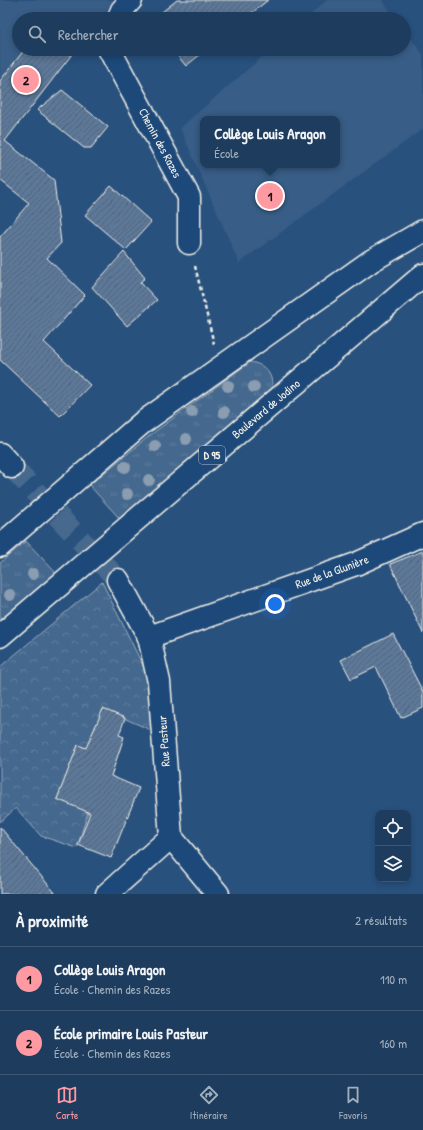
<!DOCTYPE html>
<html lang="fr">
<head>
<meta charset="utf-8">
<style>
	:root { --surface:#1e3d5e; --page:#264464; --text:#f1f3f6; --muted:#a1aebc; --line:#3c5673; --accent:#ff9aa2 }
	body { margin:0; font-family:"Patrick Hand",sans-serif; background:var(--page); color:var(--text) }
	.controls { position:absolute; right:12px; bottom:12px; display:grid; overflow:hidden; border-radius:8px; box-shadow:0 2px 6px #0003 }
	.controls button { width:36px; height:36px; display:grid; place-items:center; padding:0; border:0; border-bottom:1px solid var(--line); background:var(--surface); color:var(--text); font:20px sans-serif }
	.you { position:absolute; left:275px; top:604px; width:14px; height:14px; margin:-10px; border:3px solid #fff; border-radius:50%; background:#1a73e8; box-shadow:0 0 0 6px #1a73e833 }
	.badge { display:grid; place-items:center; width:26px; height:26px; border-radius:50%; background:var(--accent); color:#111; font-size:13px; font-weight:700 }
	.pin { position:absolute; translate:-50% -50%; border:2px solid #fff; box-shadow:0 1px 4px #0006 }
	.popup { position:absolute; left:200px; top:116px; width:140px; height:52px; box-sizing:border-box; display:grid; place-content:center; border-radius:8px; background:var(--surface); filter:drop-shadow(0 1px 3px #0005); font-size:13px; white-space:nowrap; color:var(--muted) }
	.popup b { font-size:15px; color:var(--text) }
	.popup::after { content:''; position:absolute; left:50%; top:100%; margin-left:-8px; border:8px solid transparent; border-top-color:var(--surface) }
	.list { margin:0; padding:0; list-style:none }
	h2 { display:flex; justify-content:space-between; align-items:center; height:52px; margin:0; padding:0 16px; font-size:17px }
	h2 small { font-size:13px; font-weight:400; color:var(--muted) }
	.list li { display:grid; grid-template-columns:26px 1fr auto; gap:12px; align-items:center; box-sizing:border-box; height:64px; padding:0 16px; border-top:1px solid var(--line) }
	.list b { display:block; font-size:15px; white-space:nowrap }
	.list p { margin:0; font-size:13px; white-space:nowrap; color:var(--muted) }
	.list em { font-size:13px; font-style:normal; color:var(--muted) }
	.icon { flex:none; width:22px; height:22px; fill:none; stroke:currentColor; stroke-width:2; stroke-linecap:round; stroke-linejoin:round }
	.map { position:relative; flex:none; width:423px; height:894px; overflow:hidden }
	.search { position:absolute; background:var(--surface); box-shadow:0 2px 6px #0003; left:12px; right:12px; top:12px; height:44px; display:flex; align-items:center; gap:10px; box-sizing:border-box; padding:0 14px; border-radius:22px; color:var(--muted); font-size:15px }
	.sheet { height:180px; background:var(--surface) }
	nav { display:flex; justify-content:space-around; align-items:center; box-sizing:border-box; height:56px; border-top:1px solid var(--line); background:var(--surface); font-size:11px; color:var(--muted) }
	nav a { display:grid; justify-items:center; gap:2px }
	nav .on { color:var(--accent) }
	.map>svg:first-child { display:block }
</style>
</head>
<body>
<div class="map">
<svg width="423" height="894" viewBox="0 0 423 894">
	<defs>
		<pattern id="grass-tufts" width="24" height="20" patternUnits="userSpaceOnUse"><rect width="24" height="20" fill="#45688e"/><path d="M3 7l-1-3M5 7V3M7 7l1-3M15 17l-1-3M17 17v-4M19 17l1-3" fill="none" stroke="#607e9e"/></pattern>
		<pattern id="forest-crowns" width="20" height="18" patternUnits="userSpaceOnUse"><rect width="20" height="18" fill="#45688e"/><path d="M2 6a3 3 0 1 1 6 0M12 15a3 3 0 1 1 6 0" fill="none" stroke="#607e9e"/></pattern>
		<pattern id="building-hatch" width="6" height="6" patternUnits="userSpaceOnUse"><rect width="6" height="6" fill="#5b7899"/><path d="M-1 1l2-2M0 6l6-6M5 7l2-2" fill="none" stroke="#536274"/></pattern>
	</defs>
	<rect width="100%" height="100%" fill="#28517e"/>
	<filter id="ink" filterUnits="userSpaceOnUse"><feTurbulence type="fractalNoise" baseFrequency=".025" numOctaves="2"/><feDisplacementMap in="SourceGraphic" scale="8" xChannelSelector="R" yChannelSelector="G"/><feConvolveMatrix kernelMatrix="1 2 1 2 8 2 1 2 1" color-interpolation-filters="sRGB"/></filter>
	<g filter="url(#ink)">
		<g fill="#375d86" fill-rule="evenodd">
			<polygon points="0,0 114,0 100,19 19,19 19,49 76,49 0,147"/>
			<polygon points="327,0 382,0 396,19 305,19"/>
			<path d="M404 29 423 54V129L239 263 180 128 271 49H404ZM203 119H337V165H203Z"/>
		</g>
		<g fill="url(#grass-tufts)" stroke="#9cacbb">
			<path d="M250 362C264 364 273 373 272 388L120 519 89 485 153 433Z"/>
			<polygon points="26,541 56,573 0,620 0,563"/>
		</g>
		<polygon fill="url(#forest-crowns)" stroke="#9cacbb" points="102,582 146,672 153,731 103,709 86,748 78,745 57,799 88,812 77,848 41,836 16,808 0,822 0,667"/>
		<g fill="url(#building-hatch)" stroke="#f4f1e8">
			<polygon points="177,0 268,0 244,19 153,19"/>
			<polygon points="25,49 76,49 5,141 54,180 61,243 47,258 85,295 44,342 90,385 60,416 0,360 0,237 29,203 0,180 0,81"/>
			<polygon points="172,49 207,49 186,66"/>
			<polygon points="62,90 108,127 91,148 84,148 37,110"/>
			<polygon points="111,186 151,222 126,250 85,215"/>
			<polygon points="124,252 145,278 140,282 157,300 127,326 92,287"/>
			<polygon points="423,551 423,633 390,564"/>
			<polygon points="393,634 423,692 423,708 401,718 376,667 351,679 341,660"/>
			<polygon points="103,709 125,718 119,735 124,737 111,776 139,788 111,858 78,845 90,813 57,799 78,745 86,748"/>
			<polygon points="0,827 56,894 0,894"/>
		</g>
		<g fill="none" stroke-linecap="round" stroke-linejoin="round">
			<polyline stroke="#47698e" stroke-width="22" stroke-dasharray="22 11" stroke-linecap="butt" points="12,467 118,580"/>
			<g stroke="#f4f1e8" stroke-width="25">
				<g id="minor">
					<polyline points="118,19 122,10 131,0"/>
					<polyline points="109,49 189,197 189,243"/>
					<polyline points="0,454 12,467"/>
					<polyline points="118,580 149,637 159,682 171,837 218,894"/>
					<polyline points="149,637 356,564 423,534"/>
					<polyline points="107,894 171,837"/>
				</g>
			</g>
			<g stroke="#f4f1e8" stroke-width="25">
				<g id="major">
					<polyline points="0,546 142,423 371,261 423,231"/>
					<polyline points="0,636 423,275"/>
				</g>
			</g>
			<polyline stroke="#f4f1e8" stroke-width="2.5" stroke-dasharray="4 3" stroke-linecap="butt" points="195,266 214,344"/>
			<use href="#minor" stroke="#1f4a7a" stroke-width="22"/>
			<use href="#major" stroke="#1f4a7a" stroke-width="22"/>
		</g>
		<g fill="#8a9db1">
			<circle cx="228" cy="386" r="6"/>
			<circle cx="254" cy="387" r="6"/>
			<circle cx="192" cy="412" r="6"/>
			<circle cx="224" cy="412" r="6"/>
			<circle cx="186" cy="439" r="6"/>
			<circle cx="155" cy="446" r="6"/>
			<circle cx="125" cy="467" r="6"/>
			<circle cx="149" cy="480" r="6"/>
			<circle cx="127" cy="494" r="6"/>
			<circle cx="33" cy="574" r="6"/>
			<circle cx="10" cy="595" r="6"/>
		</g>
	</g>
	<g text-anchor="middle" stroke-width="3" stroke-linejoin="round" paint-order="stroke">
		<rect fill="#1f4a7a" stroke="#b4bfc7" stroke-width="1" x="199" y="446" width="26" height="18" rx="3"/>
		<g font-size="11" font-weight="bold" fill="#f4f1e8">
			<text x="212" y="459">D 95</text>
		</g>
		<g font-size="12" fill="#f4f1e8" stroke="#1f4a7a">
			<text transform="translate(160 143) rotate(62)" y="4">Chemin des Razes</text>
			<text transform="translate(266 409) rotate(-40)" y="4">Boulevard de Jodino</text>
			<text transform="translate(332 572) rotate(-20)" y="4">Rue de la Glunière</text>
			<text transform="translate(164 741) rotate(-94)" y="4">Rue Pasteur</text>
		</g>
	</g>
</svg>
<div class="controls">
<button><svg class="icon" aria-label="locate" viewBox="0 0 24 24"><circle cx="12" cy="12" r="6"/><path d="M12 2v4M12 18v4M2 12h4M18 12h4"/></svg></button>
<button><svg class="icon" aria-label="layers" viewBox="0 0 24 24"><path d="M12 4l9 5-9 5-9-5zM3 14l9 5 9-5"/></svg></button>
</div>
<div class="you"></div>
<div class="pin badge" style="left:270px;top:196px">1</div>
<div class="popup"><b>Collège Louis Aragon</b>École</div>
<div class="pin badge" style="left:26px;top:80px">2</div>
<div class="search"><svg class="icon" aria-label="search" viewBox="0 0 24 24"><circle cx="10" cy="10" r="6"/><path d="M15 15l6 6"/></svg>Rechercher</div>
</div>
<section class="sheet">
<h2>À proximité<small>2 résultats</small></h2>
<ul class="list">
<li><span class="badge">1</span><div><b>Collège Louis Aragon</b><p>École · Chemin des Razes</p></div><em>110 m</em></li>
<li><span class="badge">2</span><div><b>École primaire Louis Pasteur</b><p>École · Chemin des Razes</p></div><em>160 m</em></li>
</ul>
</section>
<nav>
<a class="on"><svg class="icon" aria-label="map" viewBox="0 0 24 24"><path d="M3 6l6-2 6 2 6-2v14l-6 2-6-2-6 2zM9 4v14M15 6v14"/></svg>Carte</a>
<a><svg class="icon" aria-label="directions" viewBox="0 0 24 24"><path d="M12 3l9 9-9 9-9-9zM9 14v-3h6M13 9l2 2-2 2"/></svg>Itinéraire</a>
<a><svg class="icon" aria-label="saved" viewBox="0 0 24 24"><path d="M7 4h10v16l-5-4-5 4z"/></svg>Favoris</a>
</nav>
</body>
</html>
